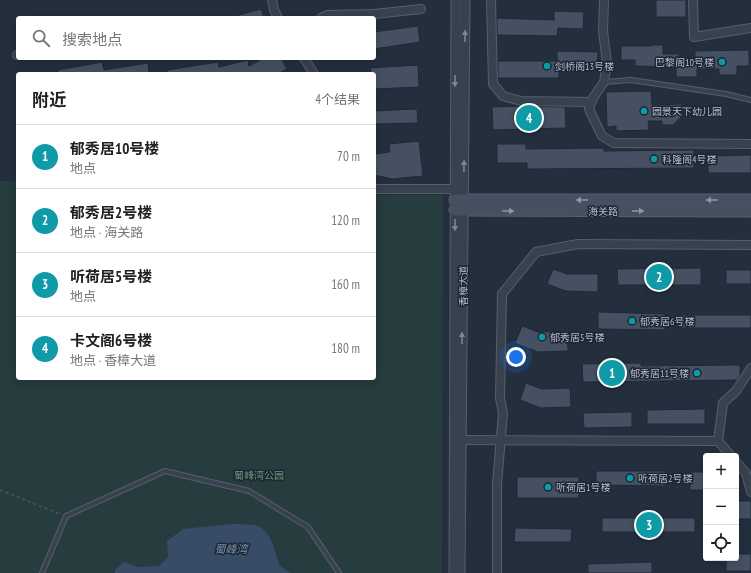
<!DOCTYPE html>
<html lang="zh">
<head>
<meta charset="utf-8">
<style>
	:root { --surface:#fff; --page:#f6f6f6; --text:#202124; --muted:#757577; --line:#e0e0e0; --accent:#b45309 }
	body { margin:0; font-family:"PT Sans Narrow","Noto Sans SC",sans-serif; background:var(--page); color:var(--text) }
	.controls { position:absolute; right:12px; bottom:12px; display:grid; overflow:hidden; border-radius:4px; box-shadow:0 2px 10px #0003 }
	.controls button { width:36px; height:36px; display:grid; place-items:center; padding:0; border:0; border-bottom:1px solid var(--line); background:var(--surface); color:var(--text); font:20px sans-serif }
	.you { position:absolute; left:516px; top:357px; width:14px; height:14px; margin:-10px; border:3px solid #fff; border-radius:50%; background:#1a73e8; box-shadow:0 0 0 6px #1a73e833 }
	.badge { display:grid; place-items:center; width:26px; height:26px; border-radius:50%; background:var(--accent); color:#fff; font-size:13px; font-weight:700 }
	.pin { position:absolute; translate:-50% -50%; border:2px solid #fff; box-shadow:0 1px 4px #0006 }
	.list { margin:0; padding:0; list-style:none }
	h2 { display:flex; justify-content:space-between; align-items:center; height:52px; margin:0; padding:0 16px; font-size:17px }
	h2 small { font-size:13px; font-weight:400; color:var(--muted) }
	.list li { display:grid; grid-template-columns:26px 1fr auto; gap:12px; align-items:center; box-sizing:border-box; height:64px; padding:0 16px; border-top:1px solid var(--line) }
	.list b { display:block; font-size:15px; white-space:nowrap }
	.list p { margin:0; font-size:13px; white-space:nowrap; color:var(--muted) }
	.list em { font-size:13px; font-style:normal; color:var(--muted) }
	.icon { flex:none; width:22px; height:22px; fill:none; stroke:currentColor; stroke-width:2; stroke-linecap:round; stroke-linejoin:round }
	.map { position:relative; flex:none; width:751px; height:573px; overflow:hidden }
	.search { position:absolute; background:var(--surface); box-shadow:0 2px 10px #0003; left:16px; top:16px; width:360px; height:44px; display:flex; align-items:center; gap:10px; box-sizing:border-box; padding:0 14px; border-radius:4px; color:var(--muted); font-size:15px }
	.panel { position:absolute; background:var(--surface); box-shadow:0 2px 10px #0003; left:16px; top:72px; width:360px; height:308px; border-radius:4px }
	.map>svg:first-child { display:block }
</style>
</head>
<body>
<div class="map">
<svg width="751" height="573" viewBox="0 0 751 573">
	<rect width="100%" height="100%" fill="#242f3e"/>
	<polygon fill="#263c3f" points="0,181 18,181 18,378 374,378 374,195 443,195 442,573 0,573"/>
	<path fill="#394c67" d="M231 524C238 524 254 524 260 527 271 532 276 555 280 566L291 573H115V570L124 562 138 567 159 566 168 557 167 541 183 529Z"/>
	<g fill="#455162" stroke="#1f2835">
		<rect x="656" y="0" width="30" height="17"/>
		<polygon points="261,9 264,18 236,18 235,16"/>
		<polygon points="554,11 584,12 583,29 558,28 557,36 497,35 497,18 554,20"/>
		<polygon points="418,26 420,42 374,49 374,32"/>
		<polygon points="651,45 663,45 663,54 679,54 679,64 695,64 695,51 749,50 749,66 737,66 737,75 719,75 719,69 697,69 697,77 676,77 676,67 635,66 635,60 621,60 621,46 651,46"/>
		<polygon points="557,51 598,52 597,70 559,70 559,78 498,78 498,61 557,61"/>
		<polygon points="264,58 281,58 287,69 277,74 167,74 167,70 218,62 219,67 248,60 249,66"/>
		<polygon points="102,62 104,70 148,63 149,74 58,74 58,70"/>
		<polygon points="418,65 419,87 374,89 374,74 371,74 370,68"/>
		<polygon points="651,91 652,105 682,104 682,116 673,125 662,125 662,121 648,121 649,130 616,131 616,126 607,127 606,92"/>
		<polygon points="521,106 565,107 566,128 493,130 492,107"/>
		<polygon points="417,109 418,123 374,124 374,111"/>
		<polygon points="419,141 423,176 392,179 374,175 374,154 390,152 389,144"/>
		<polygon points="497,144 526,144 526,149 604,148 604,151 694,150 694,168 527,169 527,163 497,163"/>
		<polygon points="751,155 751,173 708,173 708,156"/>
		<polygon points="701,268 701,285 618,285 617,269"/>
		<polygon points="553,269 567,274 598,274 598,292 566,291 547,284"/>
		<rect x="726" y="270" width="25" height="14"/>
		<polygon points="598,312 665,314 665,330 598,329"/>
		<rect x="680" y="315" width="71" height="13"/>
		<polygon points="522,326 538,332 567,331 568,351 538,352 515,343"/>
		<polygon points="641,363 641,366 740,365 740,375 737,380 583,382 582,364"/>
		<polygon points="526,383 542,389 570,388 571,407 541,408 520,400"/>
		<polygon points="705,409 705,424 647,424 647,410"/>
		<polygon points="632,412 632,427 584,428 583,413"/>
		<polygon points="596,471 665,471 665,486 596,485"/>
		<rect x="690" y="472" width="16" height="18"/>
		<rect x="517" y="477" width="62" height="21"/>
		<rect x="736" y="501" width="15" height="18"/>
		<rect x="602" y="518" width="93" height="14"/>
		<polygon points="515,528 572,529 571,542 514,542"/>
		<polygon points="736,554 751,554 751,571 726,571 726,558 736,558"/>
		<polygon points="652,562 652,573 588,573 588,564"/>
	</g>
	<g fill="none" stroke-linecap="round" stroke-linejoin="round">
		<g stroke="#565f6c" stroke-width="6">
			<g id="service">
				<polyline points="604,82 631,80 726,94 751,100"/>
				<polyline points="42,573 66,516 165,471 249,491 308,527 339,573"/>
			</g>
		</g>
		<g stroke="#565f6c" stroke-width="10">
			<g id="minor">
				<polyline points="272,0 274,10 278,18"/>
				<polyline points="491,0 493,84 503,96 521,101 591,102"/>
				<polyline points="604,0 603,31 607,63 604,82 593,98 589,109 602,136 614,143 751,144"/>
				<polyline points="693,0 694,37 751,28"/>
				<polyline points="321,18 327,15 374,14 421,9"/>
				<polyline points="17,55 18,55"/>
				<polyline points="304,58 314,74"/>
				<polyline points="374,189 461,189"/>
				<polyline points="461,440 718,441 731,456"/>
				<polyline points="718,441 723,403 736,391 751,368"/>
				<polyline points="736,462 746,473 751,492"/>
				<polyline points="497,573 497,484 503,413 500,398 502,294 536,252 578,244 751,245"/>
			</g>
		</g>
		<g stroke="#565f6c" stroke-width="11">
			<g id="tertiary">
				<polyline points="454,573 456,0"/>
				<polyline points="460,573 465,0"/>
			</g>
		</g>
		<g stroke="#565f6c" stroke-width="13">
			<g id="secondary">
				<polyline points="455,200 751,200"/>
				<polyline points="455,210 751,211"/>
			</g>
		</g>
		<polyline stroke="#44595c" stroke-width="1.5" stroke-dasharray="3 3" stroke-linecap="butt" points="0,490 60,514"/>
		<use href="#service" stroke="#38414e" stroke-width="4"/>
		<use href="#minor" stroke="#38414e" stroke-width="8"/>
		<use href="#tertiary" stroke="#38414e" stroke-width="9"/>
		<use href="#secondary" stroke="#465061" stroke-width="11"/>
	</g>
	<defs><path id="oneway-solid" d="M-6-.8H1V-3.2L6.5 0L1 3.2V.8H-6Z"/></defs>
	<g fill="#7c8592">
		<use href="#oneway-solid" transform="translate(465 36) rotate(-89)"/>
		<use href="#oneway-solid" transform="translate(455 81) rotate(90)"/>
		<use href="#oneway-solid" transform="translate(464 166) rotate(-89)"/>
		<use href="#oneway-solid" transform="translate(455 225) rotate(90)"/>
		<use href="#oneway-solid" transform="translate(462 338) rotate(-90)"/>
	</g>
	<g fill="#8e96a5">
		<use href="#oneway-solid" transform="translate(582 200) rotate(-180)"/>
		<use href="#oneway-solid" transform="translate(712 200) rotate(-180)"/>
		<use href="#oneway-solid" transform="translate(508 211)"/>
		<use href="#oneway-solid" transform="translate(638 211)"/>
	</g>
	<g fill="#0f9aa8" stroke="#1d2633" stroke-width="1.5">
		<circle cx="722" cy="62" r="4"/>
		<circle cx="547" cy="66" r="4"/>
		<circle cx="644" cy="111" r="4"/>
		<circle cx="654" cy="159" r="4"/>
		<circle cx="632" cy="321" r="4"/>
		<circle cx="542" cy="337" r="4"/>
		<circle cx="697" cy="373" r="4"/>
		<circle cx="630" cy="478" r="4"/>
		<circle cx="548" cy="487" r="4"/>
	</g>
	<g text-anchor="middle" stroke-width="3" stroke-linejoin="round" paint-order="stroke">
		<g font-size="10" fill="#b4bcc9" stroke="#1d2633" text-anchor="start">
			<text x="714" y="66" text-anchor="end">巴黎阁10号楼</text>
			<text x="555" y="70">剑桥阁13号楼</text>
			<text x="652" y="115">园景天下幼儿园</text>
			<text x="662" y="163">科隆阁4号楼</text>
			<text x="640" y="325">郁秀居6号楼</text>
			<text x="550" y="341">郁秀居5号楼</text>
			<text x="689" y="377" text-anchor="end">郁秀居11号楼</text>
			<text x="638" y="482">听荷居2号楼</text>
			<text x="556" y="491">听荷居1号楼</text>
		</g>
		<g font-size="10" fill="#b4bcc9" stroke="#1d2633">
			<text x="603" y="215">海关路</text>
			<text transform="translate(463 286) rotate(-90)" y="4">香樟大道</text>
		</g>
		<g font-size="10" fill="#6b9a76" stroke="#1d2633">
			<text x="259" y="479">蜀峰湾公园</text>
		</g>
		<g font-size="11" font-style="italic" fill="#7c92b1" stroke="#1d2633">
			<text x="231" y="553">蜀峰湾</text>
		</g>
	</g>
</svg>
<div class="controls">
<button>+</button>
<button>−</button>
<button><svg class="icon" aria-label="locate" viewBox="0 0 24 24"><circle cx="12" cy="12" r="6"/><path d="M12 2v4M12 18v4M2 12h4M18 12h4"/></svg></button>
</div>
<div class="you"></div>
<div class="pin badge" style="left:612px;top:373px;background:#0f9aa8">1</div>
<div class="pin badge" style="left:659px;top:277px;background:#0f9aa8">2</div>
<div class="pin badge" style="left:649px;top:525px;background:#0f9aa8">3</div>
<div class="pin badge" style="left:529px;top:118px;background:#0f9aa8">4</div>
<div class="search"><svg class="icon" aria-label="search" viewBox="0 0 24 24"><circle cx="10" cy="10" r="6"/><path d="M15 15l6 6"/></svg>搜索地点</div>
<section class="panel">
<h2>附近<small>4个结果</small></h2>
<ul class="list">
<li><span class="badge" style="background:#0f9aa8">1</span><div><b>郁秀居10号楼</b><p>地点</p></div><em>70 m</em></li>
<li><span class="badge" style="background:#0f9aa8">2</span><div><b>郁秀居2号楼</b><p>地点 · 海关路</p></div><em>120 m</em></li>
<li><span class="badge" style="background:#0f9aa8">3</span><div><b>听荷居5号楼</b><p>地点</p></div><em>160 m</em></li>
<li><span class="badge" style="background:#0f9aa8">4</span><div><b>卡文阁6号楼</b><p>地点 · 香樟大道</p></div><em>180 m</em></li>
</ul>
</section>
</div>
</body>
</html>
